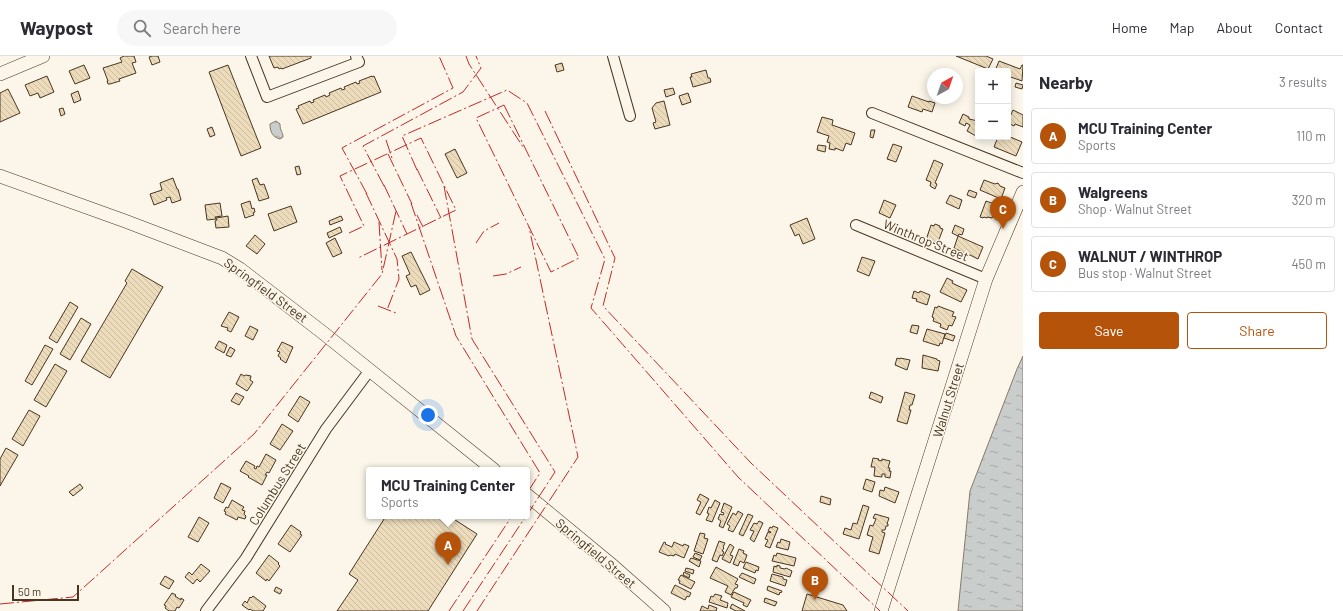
<!DOCTYPE html>
<html lang="en">
<head>
<meta charset="utf-8">
<style>
	:root { --surface:#fff; --page:#f7f7f7; --text:#2b2b33; --muted:#7c7c81; --line:#e1e1e2; --accent:#b45309 }
	body { margin:0; font-family:Barlow,sans-serif; background:var(--page); color:var(--text) }
	.controls { position:absolute; right:12px; top:12px; display:grid; overflow:hidden; border-radius:4px; box-shadow:0 2px 10px #0003 }
	.controls button { width:36px; height:36px; display:grid; place-items:center; padding:0; border:0; border-bottom:1px solid var(--line); background:var(--surface); color:var(--text); font:20px sans-serif }
	.compass { position:absolute; left:927px; top:12px; width:36px; height:36px; border-radius:50%; background:var(--surface); box-shadow:0 2px 10px #0003; rotate:40deg }
	.scale { position:absolute; left:12px; bottom:10px; width:67px; box-sizing:border-box; padding-left:4px; border:2px solid #4a3520; border-top:0; font-size:11px; line-height:14px; white-space:nowrap; color:#4a3520; -webkit-text-stroke:3px #fbf6e9; paint-order:stroke }
	.you { position:absolute; left:428px; top:359px; width:14px; height:14px; margin:-10px; border:3px solid #fff; border-radius:50%; background:#1a73e8; box-shadow:0 0 0 6px #1a73e833 }
	.badge { display:grid; place-items:center; width:26px; height:26px; border-radius:50%; background:var(--accent); color:#fff; font-size:13px; font-weight:700 }
	.pin { position:absolute; translate:-50% -33px; filter:drop-shadow(0 1px 2px #0008) }
	.pin::after { content:''; position:absolute; top:21px; width:14px; height:12px; background:inherit; clip-path:polygon(0 0,100% 0,50% 100%) }
	.popup { position:absolute; left:366px; top:411px; width:164px; height:52px; box-sizing:border-box; display:grid; place-content:center; border-radius:4px; background:var(--surface); filter:drop-shadow(0 1px 3px #0005); font-size:13px; white-space:nowrap; color:var(--muted) }
	.popup b { font-size:15px; color:var(--text) }
	.popup::after { content:''; position:absolute; left:50%; top:100%; margin-left:-8px; border:8px solid transparent; border-top-color:var(--surface) }
	.list { margin:0; padding:0; list-style:none }
	h2 { display:flex; justify-content:space-between; align-items:center; height:52px; margin:0; padding:0 16px; font-size:17px }
	h2 small { font-size:13px; font-weight:400; color:var(--muted) }
	.list li { display:grid; grid-template-columns:26px 1fr auto; gap:12px; align-items:center; box-sizing:border-box; height:56px; margin:0 8px 8px; padding:0 8px; border:1px solid var(--line); border-radius:4px }
	.list b { display:block; font-size:15px; white-space:nowrap }
	.list p { margin:0; font-size:13px; white-space:nowrap; color:var(--muted) }
	.list em { font-size:13px; font-style:normal; color:var(--muted) }
	.actions { display:flex; gap:8px; padding:12px 16px }
	.actions a { flex:1; padding:9px 0; border:1px solid var(--accent); border-radius:4px; text-align:center; font-size:14px; color:var(--accent) }
	.actions .main { background:var(--accent); color:#fff }
	.icon { flex:none; width:22px; height:22px; fill:none; stroke:currentColor; stroke-width:2; stroke-linecap:round; stroke-linejoin:round }
	.map { position:relative; flex:none; width:1023px; height:555px; overflow:hidden }
	header { display:flex; align-items:center; gap:24px; box-sizing:border-box; height:56px; padding:0 20px; background:var(--surface); border-bottom:1px solid var(--line) }
	header strong { font-size:19px }
	nav { display:flex; gap:22px; margin-inline-start:auto; font-size:14px }
	.search { width:280px; height:36px; background:var(--page); display:flex; align-items:center; gap:10px; box-sizing:border-box; padding:0 14px; border-radius:22px; color:var(--muted); font-size:15px }
	main { display:flex }
	aside { flex:1; background:var(--surface) }
	.map>svg:first-child { display:block }
</style>
</head>
<body>
<header>
<strong>Waypost</strong>
<div class="search"><svg class="icon" aria-label="search" viewBox="0 0 24 24"><circle cx="10" cy="10" r="6"/><path d="M15 15l6 6"/></svg>Search here</div>
<nav><a>Home</a><a>Map</a><a>About</a><a>Contact</a></nav>
</header>
<main>
<div class="map">
<svg width="1023" height="555" viewBox="0 0 1023 555">
	<defs>
		<pattern id="water-ripples" width="26" height="14" patternUnits="userSpaceOnUse"><rect width="26" height="14" fill="#c9cecd"/><path d="M2 4q2-2 4 0t4 0M15 11q2-2 4 0t4 0" fill="none" stroke="#a5a8a6"/></pattern>
		<pattern id="building-back-hatch" width="6" height="6" patternUnits="userSpaceOnUse"><rect width="6" height="6" fill="#ecdcbc"/><path d="M-1 5l2 2M0 0l6 6M5-1l2 2" fill="none" stroke="#ccbda1"/></pattern>
	</defs>
	<rect width="100%" height="100%" fill="#fbf6e9"/>
	<g fill="url(#water-ripples)" stroke="#887966">
		<path d="M276 65 280 68C280 76 283 75 283 81L280 83C272 81 270 75 270 68Z"/>
		<polygon points="1023,300 1023,555 958,555 970,435 1017,313"/>
	</g>
	<g fill="url(#building-back-hatch)" stroke="#4a3520">
		<polygon points="124,0 134,0 136,6 132,7 136,17 119,23 120,25 110,28 108,28 107,25 108,25 103,12 122,6 120,2"/>
		<polygon points="152,0 158,0 160,6 152,9 149,1"/>
		<polygon points="269,0 311,0 311,2 282,13 281,12 279,13 278,11 274,12"/>
		<polygon points="956,0 986,0 993,3 988,13"/>
		<polygon points="999,5 1020,13 1022,9 1023,9 1022,25 1008,20 1008,15 995,15"/>
		<polygon points="562,7 564,14 557,16 555,9"/>
		<polygon points="84,9 90,22 75,28 69,15"/>
		<polygon points="228,9 261,92 241,100 209,16"/>
		<polygon points="706,14 708,22 710,22 711,26 693,31 690,21 692,21 691,18"/>
		<polygon points="47,20 54,36 40,42 38,37 30,40 25,29"/>
		<polygon points="372,20 372,21 374,20 381,36 303,68 296,53 299,52 298,50 310,45 311,47 314,46 313,44 325,39 326,41 330,39 329,37 341,32 342,34 345,33 344,31 356,26 357,28 360,27 359,25"/>
		<polygon points="1016,27 1023,29 1022,33 1015,31"/>
		<polygon points="673,32 675,38 666,41 664,34"/>
		<polygon points="8,33 20,57 0,66 0,37"/>
		<polygon points="78,35 81,44 74,47 71,38"/>
		<polygon points="688,37 691,46 682,49 679,40"/>
		<polygon points="912,40 929,46 929,45 935,47 932,56 923,53 922,56 908,51"/>
		<polygon points="664,45 670,69 655,73 653,67 656,66 652,52 656,47"/>
		<polygon points="63,52 65,58 61,60 59,53"/>
		<polygon points="1013,54 1023,59 1023,71 1015,68 1014,70 1010,68 1011,66 1008,65"/>
		<polygon points="963,58 969,61 969,63 978,65 978,79 977,79 976,80 967,75 970,69 966,67 965,70 959,67"/>
		<polygon points="822,61 833,64 832,69 855,77 851,89 846,87 843,95 835,92 835,94 829,93 830,87 827,86 829,80 817,76"/>
		<polygon points="212,71 215,79 210,81 207,73"/>
		<polygon points="871,74 875,74 873,82 870,81"/>
		<polygon points="1008,80 1022,86 1016,100 994,91 998,81 1003,82"/>
		<polygon points="893,88 902,91 896,106 887,103"/>
		<polygon points="818,89 826,90 825,96 817,94"/>
		<polygon points="455,93 467,117 457,122 445,98"/>
		<polygon points="934,104 943,108 935,127 937,128 935,133 930,130 931,126 926,124"/>
		<polygon points="299,110 301,118 297,119 295,111"/>
		<polygon points="173,122 177,133 178,133 181,144 172,147 170,141 166,142 167,144 154,149 150,138 162,134 160,127"/>
		<polygon points="257,122 260,129 264,128 269,142 259,145 252,124"/>
		<polygon points="984,124 995,128 998,127 1000,130 1005,132 1001,143 980,134"/>
		<polygon points="969,134 977,137 975,142 967,139"/>
		<polygon points="950,139 962,144 959,153 946,147"/>
		<polygon points="884,144 896,149 890,162 879,157"/>
		<polygon points="250,145 252,153 254,152 255,156 253,157 254,159 245,162 241,148"/>
		<polygon points="986,145 997,149 995,156 996,156 992,162 987,161 987,162 984,161 983,162 980,161"/>
		<polygon points="220,147 222,160 215,161 216,163 207,164 205,149"/>
		<polygon points="291,150 297,166 274,175 268,158"/>
		<polygon points="228,160 229,171 216,172 215,165 217,164 216,162"/>
		<polygon points="341,160 343,164 330,169 329,165"/>
		<polygon points="807,162 815,183 803,188 799,178 795,180 790,169"/>
		<polygon points="935,168 940,170 940,172 943,173 938,186 936,185 936,188 927,185 928,182 927,181 931,169 934,170"/>
		<polygon points="955,169 964,173 962,179 959,178 958,180 952,177"/>
		<polygon points="340,171 342,176 329,182 327,177"/>
		<polygon points="255,179 265,188 257,198 246,190"/>
		<polygon points="958,180 983,191 978,203 970,199 967,200 964,197 954,192"/>
		<polygon points="335,182 342,197 333,201 326,187"/>
		<polygon points="411,196 430,234 420,239 416,229 411,231 406,220 410,218 402,200"/>
		<polygon points="862,201 875,205 869,220 857,215"/>
		<polygon points="132,213 163,231 110,322 81,305 127,227 125,225"/>
		<polygon points="947,222 953,225 952,227 967,234 961,246 940,236"/>
		<polygon points="914,235 919,237 920,235 930,239 927,249 916,245 917,243 912,242"/>
		<polygon points="70,246 78,251 57,287 49,282"/>
		<polygon points="938,250 954,256 952,260 956,261 952,270 949,269 947,274 940,271 941,268 933,265 934,262 932,261 935,251 937,252"/>
		<polygon points="229,256 239,261 231,276 227,274 228,272 221,270"/>
		<polygon points="81,262 91,268 70,304 60,298"/>
		<polygon points="912,269 919,270 917,278 910,276"/>
		<polygon points="250,270 258,274 253,284 245,280"/>
		<polygon points="927,273 945,278 942,288 940,287 939,290 923,285"/>
		<polygon points="946,277 955,280 953,285 944,282"/>
		<polygon points="219,285 227,289 224,297 215,292"/>
		<polygon points="282,286 293,291 286,307 280,303 281,302 278,300 280,296 277,295"/>
		<polygon points="45,289 53,293 32,329 25,325"/>
		<polygon points="230,291 235,294 231,301 226,299"/>
		<polygon points="923,299 937,303 937,304 940,305 938,315 922,312"/>
		<polygon points="897,302 900,303 900,302 910,304 907,314 895,309"/>
		<polygon points="55,308 67,315 46,351 34,344"/>
		<polygon points="241,318 244,320 246,319 251,320 250,324 253,326 247,335 236,328"/>
		<polygon points="871,336 883,341 881,347 869,342"/>
		<polygon points="905,336 915,339 912,349 910,349 909,354 911,354 907,368 897,365"/>
		<polygon points="236,337 244,341 239,349 231,345"/>
		<polygon points="300,340 310,346 298,366 288,359"/>
		<polygon points="29,354 40,360 23,390 12,383"/>
		<polygon points="282,368 293,375 280,394 270,388"/>
		<polygon points="6,392 18,399 0,430 0,403"/>
		<polygon points="266,398 276,404 269,417 267,416 265,419 267,419 262,429 248,421 249,420 240,415 246,405 255,410 254,412 256,413 257,410 259,411"/>
		<polygon points="873,402 879,403 878,404 882,405 882,403 890,405 888,412 890,412 889,415 891,415 890,422 885,421 885,418 882,418 882,421 874,420 875,411 871,411"/>
		<polygon points="866,423 875,426 872,436 863,433"/>
		<polygon points="221,427 231,432 223,447 214,442"/>
		<polygon points="80,428 83,432 73,440 69,436"/>
		<polygon points="885,431 899,436 895,447 879,440 880,434 884,435"/>
		<polygon points="700,438 709,443 700,459 696,457 701,446 697,444"/>
		<polygon points="821,440 831,443 830,449 820,446"/>
		<polygon points="232,444 244,451 242,454 245,455 244,458 246,460 245,463 238,461 237,464 225,458 226,456 224,455 226,451 228,452"/>
		<polygon points="715,444 720,447 712,466 706,464 709,458 707,457 709,451 711,452"/>
		<polygon points="724,447 732,451 723,472 719,470 721,465 718,463 720,458 723,459 724,457 721,456"/>
		<polygon points="863,449 869,451 859,483 843,478 845,472 851,474 853,467 857,468"/>
		<polygon points="738,455 743,458 733,476 728,474 730,470 727,468 733,457 736,459"/>
		<polygon points="748,458 753,460 743,480 739,478"/>
		<polygon points="875,458 889,462 887,468 888,468 888,470 886,470 885,474 882,474 882,476 885,477 879,498 869,495 873,481 867,479 870,469 873,470 876,463 873,462"/>
		<polygon points="386,460 449,460 477,478 428,555 337,555 358,524 349,518"/>
		<polygon points="199,461 209,467 198,486 188,481"/>
		<polygon points="759,465 763,467 754,486 750,483 754,475 750,474 754,467 757,468"/>
		<polygon points="291,469 301,476 300,478 302,479 290,496 278,488"/>
		<polygon points="773,470 778,472 770,492 765,490 768,484 765,483 768,476 770,477 771,476 768,475 770,471 772,472"/>
		<polygon points="700,477 705,478 704,482 708,483 703,498 694,495"/>
		<polygon points="781,483 790,486 788,494 776,491 778,486 780,487"/>
		<polygon points="719,485 725,487 723,491 724,492 722,495 724,496 722,500 720,499 717,506 712,504"/>
		<polygon points="664,486 666,487 665,488 672,491 674,486 683,490 684,488 689,490 684,502 675,498 674,500 670,499 669,500 659,496"/>
		<polygon points="730,488 734,491 730,499 733,500 730,507 722,503"/>
		<polygon points="739,493 744,495 743,497 747,499 744,507 740,505 738,510 733,508"/>
		<polygon points="695,497 702,500 700,504 693,501"/>
		<polygon points="777,497 796,502 794,510 772,505 774,499 776,500"/>
		<polygon points="269,499 279,507 278,508 280,510 269,525 267,523 266,525 256,517"/>
		<polygon points="691,502 701,505 699,511 689,505"/>
		<polygon points="746,506 759,511 758,515 756,514 755,517 743,512"/>
		<polygon points="201,508 210,515 200,526 197,523 193,528 185,521 189,516 192,519"/>
		<polygon points="777,509 780,510 780,512 785,513 786,512 792,515 790,521 773,516 774,510 777,511"/>
		<polygon points="716,511 738,523 735,528 738,529 737,532 735,532 731,539 725,536 728,530 710,522"/>
		<polygon points="686,512 694,514 693,518 685,515"/>
		<polygon points="684,516 690,519 689,522 683,519"/>
		<polygon points="742,517 756,523 754,528 739,521"/>
		<polygon points="772,518 783,521 783,523 787,524 785,530 770,525"/>
		<polygon points="681,519 695,526 691,533 679,527 680,525 678,524"/>
		<polygon points="165,520 174,525 169,533 160,528"/>
		<polygon points="675,529 691,537 689,541 687,540 685,544 671,537"/>
		<polygon points="768,530 782,535 781,537 780,536 779,539 767,534"/>
		<polygon points="276,531 282,534 280,538 274,535"/>
		<polygon points="734,536 751,544 747,551 743,549 744,547 731,541"/>
		<polygon points="172,537 176,539 175,540 181,544 181,542 184,544 179,552 177,551 175,555 169,555 165,552 166,550 164,549"/>
		<polygon points="715,538 722,540 720,544 728,547 727,552 709,546 711,540 713,541"/>
		<polygon points="807,538 843,549 847,555 802,555"/>
		<polygon points="253,540 266,550 263,555 253,555 250,553 249,554 242,549 245,545 247,547 250,541 251,542"/>
		<polygon points="765,542 777,546 775,550 764,546"/>
		<polygon points="732,548 745,555 736,555 730,552"/>
		<polygon points="709,549 717,552 716,555 700,555 702,550 708,553"/>
	</g>
	<g fill="none" stroke-linecap="round" stroke-linejoin="round">
		<g stroke="#4a3520" stroke-width="12">
			<g id="minor">
				<polyline points="251,0 267,41 359,6 356,0"/>
				<polyline points="613,0 630,60"/>
				<polyline points="872,57 1023,117"/>
				<polyline points="856,169 986,223"/>
				<polyline points="206,555 246,502 326,373 370,314"/>
			</g>
		</g>
		<g stroke="#4a3520" stroke-width="14">
			<g id="major">
				<polyline points="0,18 43,0"/>
				<polyline points="0,120 125,165 222,202 240,213 322,276 494,414"/>
				<polyline points="527,439 613,510 664,555"/>
				<polyline points="881,555 986,223 1023,136"/>
			</g>
		</g>
		<use href="#minor" stroke="#fbf6e9" stroke-width="10"/>
		<use href="#major" stroke="#fbf6e9" stroke-width="13"/>
		<g stroke="#c62828" stroke-width="1" stroke-dasharray="14 3 2 3" stroke-linecap="butt">
			<polyline points="466,0 469,8 523,91"/>
			<polygon points="504,49 579,202 551,216 476,62"/>
			<polyline points="545,55 615,202 603,250 751,407 908,555"/>
			<polyline points="386,84 393,105"/>
			<polyline points="388,98 412,148"/>
			<polyline points="417,113 441,162"/>
			<polyline points="417,114 402,80 507,34 527,47 605,203 591,252 738,421 880,555"/>
			<polyline points="384,129 407,178"/>
			<polyline points="384,130 363,90 463,36 481,12 476,0"/>
			<polyline points="444,130 472,283 555,416 527,459"/>
			<polyline points="366,137 397,203 399,223 387,254"/>
			<polyline points="367,138 342,92 453,32 439,0"/>
			<polyline points="411,147 456,280 540,417 527,437"/>
			<polyline points="417,159 423,171"/>
			<polyline points="379,166 382,214"/>
			<polyline points="349,177 364,170 340,120 421,82 456,154 358,202"/>
			<polyline points="476,187 484,175 499,167"/>
			<polyline points="493,220 506,218 521,211"/>
			<polyline points="378,250 396,257"/>
			<polyline points="0,548 73,541 254,378 382,218 396,155"/>
			<polyline points="449,555 512,460"/>
			<polyline points="463,555 526,460"/>
			<polyline points="477,555 578,401 529,171"/>
		</g>
	</g>
	<g text-anchor="middle" stroke-width="3" stroke-linejoin="round" paint-order="stroke">
		<g font-size="13" fill="#4a3520" stroke="#fbf6e9">
			<text transform="translate(926 184) rotate(22)" y="5">Winthrop Street</text>
			<text transform="translate(266 234) rotate(36)" y="5">Springfield Street</text>
			<text transform="translate(948 344) rotate(-73)" y="5">Walnut Street</text>
			<text transform="translate(277 428) rotate(-58)" y="5">Columbus Street</text>
			<text transform="translate(596 497) rotate(40)" y="5">Springfield Street</text>
		</g>
	</g>
</svg>
<div class="controls">
<button>+</button>
<button>−</button>
</div>
<svg class="compass" viewBox="-18 -18 36 36"><path d="M0-13l5 13h-10z" fill="#e53935"/><path d="M0 13l5-13h-10z" fill="#7c7c81"/></svg>
<div class="scale">50 m</div>
<div class="you"></div>
<div class="pin badge" style="left:448px;top:509px">A</div>
<div class="popup"><b>MCU Training Center</b>Sports</div>
<div class="pin badge" style="left:815px;top:544px">B</div>
<div class="pin badge" style="left:1003px;top:173px">C</div>
</div>
<aside>
<h2>Nearby<small>3 results</small></h2>
<ul class="list">
<li><span class="badge">A</span><div><b>MCU Training Center</b><p>Sports</p></div><em>110 m</em></li>
<li><span class="badge">B</span><div><b>Walgreens</b><p>Shop · Walnut Street</p></div><em>320 m</em></li>
<li><span class="badge">C</span><div><b>WALNUT / WINTHROP</b><p>Bus stop · Walnut Street</p></div><em>450 m</em></li>
</ul>
<div class="actions"><a class="main">Save</a><a>Share</a></div>
</aside>
</main>
</body>
</html>
